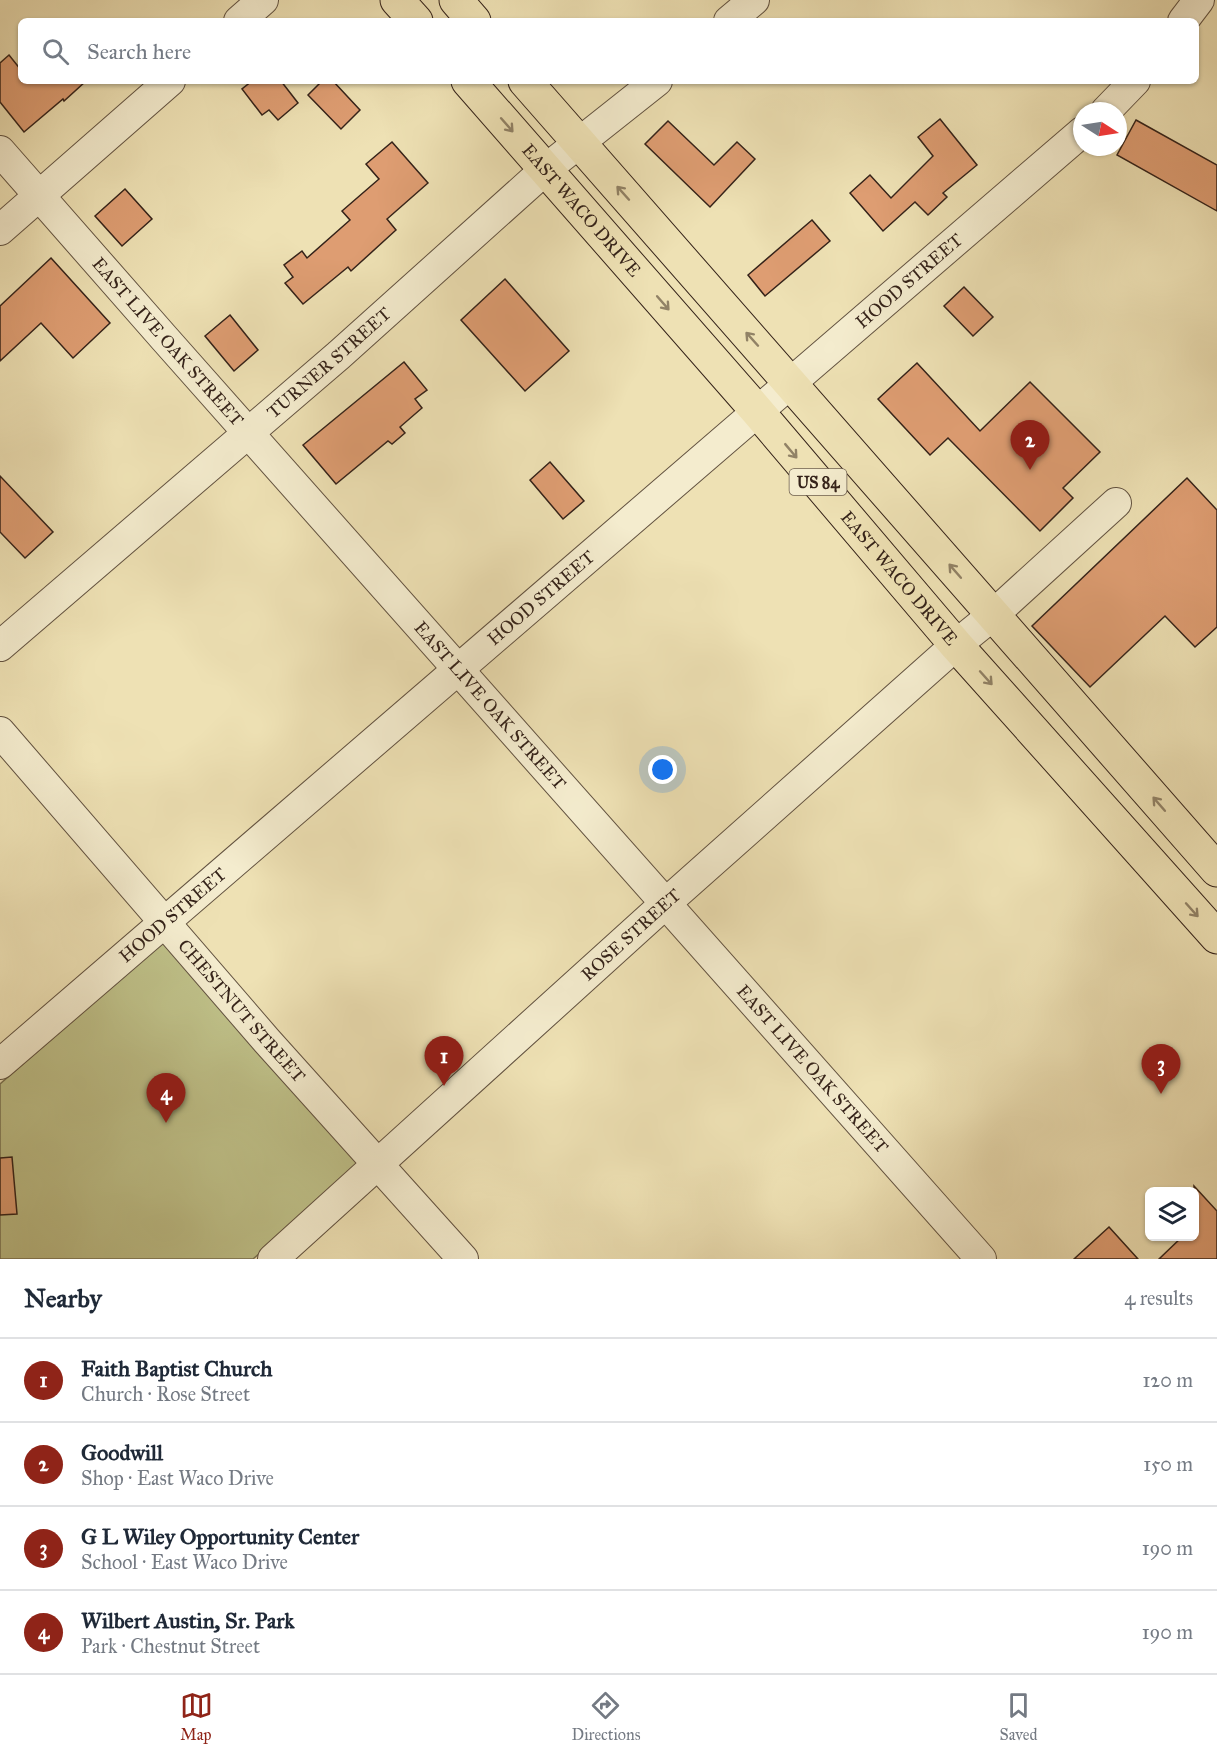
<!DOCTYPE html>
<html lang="en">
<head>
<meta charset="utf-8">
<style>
	:root { --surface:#fff; --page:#f2f2f3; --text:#1f2937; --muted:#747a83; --line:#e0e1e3; --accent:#8f2418 }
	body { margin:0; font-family:"IM FELL Great Primer",serif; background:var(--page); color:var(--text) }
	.controls { position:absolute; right:18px; bottom:18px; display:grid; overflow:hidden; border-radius:9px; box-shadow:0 2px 4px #0004 }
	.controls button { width:54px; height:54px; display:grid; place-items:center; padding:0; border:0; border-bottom:2px solid var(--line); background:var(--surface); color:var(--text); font:30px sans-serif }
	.compass { position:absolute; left:1073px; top:102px; width:54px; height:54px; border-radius:50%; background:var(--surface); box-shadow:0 2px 4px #0004; rotate:102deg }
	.you { position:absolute; left:663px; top:770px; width:21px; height:21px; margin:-15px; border:4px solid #fff; border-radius:50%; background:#1a73e8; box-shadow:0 0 0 9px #1a73e833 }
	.badge { display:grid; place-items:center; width:39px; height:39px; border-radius:50%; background:var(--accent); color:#fff; font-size:20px; font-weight:700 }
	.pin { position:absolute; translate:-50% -50px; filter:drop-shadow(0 2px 3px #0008) }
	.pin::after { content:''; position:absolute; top:32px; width:21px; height:18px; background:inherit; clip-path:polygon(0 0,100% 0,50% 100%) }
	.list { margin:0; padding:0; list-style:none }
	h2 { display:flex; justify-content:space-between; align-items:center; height:78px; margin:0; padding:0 24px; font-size:26px }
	h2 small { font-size:20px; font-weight:400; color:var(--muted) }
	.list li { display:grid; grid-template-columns:39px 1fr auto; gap:18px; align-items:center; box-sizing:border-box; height:84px; padding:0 24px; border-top:2px solid var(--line) }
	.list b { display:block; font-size:22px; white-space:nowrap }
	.list p { margin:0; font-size:20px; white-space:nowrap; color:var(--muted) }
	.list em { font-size:20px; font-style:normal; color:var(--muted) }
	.icon { flex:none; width:33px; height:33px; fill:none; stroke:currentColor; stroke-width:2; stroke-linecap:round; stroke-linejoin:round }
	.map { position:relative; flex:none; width:1217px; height:1259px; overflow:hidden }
	.search { position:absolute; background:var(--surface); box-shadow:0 2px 4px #0004; left:18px; right:18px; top:18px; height:66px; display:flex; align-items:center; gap:15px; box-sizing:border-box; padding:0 21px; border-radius:9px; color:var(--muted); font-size:22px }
	.sheet { height:414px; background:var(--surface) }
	nav { display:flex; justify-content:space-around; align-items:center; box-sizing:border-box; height:84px; border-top:2px solid var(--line); background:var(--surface); font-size:16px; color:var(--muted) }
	nav a { display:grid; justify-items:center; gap:3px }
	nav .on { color:var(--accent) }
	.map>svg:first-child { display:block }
</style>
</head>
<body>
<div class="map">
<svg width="1217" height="1259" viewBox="0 0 1217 1259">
	<rect width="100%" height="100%" fill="#eee1b4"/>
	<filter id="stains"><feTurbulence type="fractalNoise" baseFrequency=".00333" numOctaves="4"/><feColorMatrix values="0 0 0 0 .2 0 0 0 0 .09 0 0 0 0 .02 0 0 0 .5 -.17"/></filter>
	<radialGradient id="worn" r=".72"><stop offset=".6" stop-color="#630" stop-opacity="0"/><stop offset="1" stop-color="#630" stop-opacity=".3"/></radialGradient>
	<polygon fill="#bfc189" stroke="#7a7251" stroke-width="1.5" points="170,936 365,1161 253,1259 0,1259 0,1084"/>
	<g fill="#de9d72" stroke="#342219" stroke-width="1.5">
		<polygon points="9,55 21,70 21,81 86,81 64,101 63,99 24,132 0,102 0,63"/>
		<polygon points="252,81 281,81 298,103 278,120 269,110 262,115 242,89"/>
		<polygon points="322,81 333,81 360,110 341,129 308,95"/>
		<polygon points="940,119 977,165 943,193 947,197 928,215 915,202 883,231 850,193 870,175 891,198 933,156 918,137"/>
		<polygon points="1136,120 1217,165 1217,211 1117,155"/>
		<polygon points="668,121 714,165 737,142 755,159 710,207 645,144"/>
		<polygon points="392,142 428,183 387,219 396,230 351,271 348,267 303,304 285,283 293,277 284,265 302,251 307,258 350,220 342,211 379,179 366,164"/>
		<polygon points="125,189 152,219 122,246 95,216"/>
		<polygon points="812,220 830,241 765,296 748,275"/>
		<polygon points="51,258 110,323 73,358 41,323 0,361 0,306"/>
		<polygon points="505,279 569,351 525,391 461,320"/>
		<polygon points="964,287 993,317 973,336 944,306"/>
		<polygon points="230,315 258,350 234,371 205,336"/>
		<polygon points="404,362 427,390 415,399 422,408 400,427 405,433 392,444 388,441 336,484 303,445"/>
		<polygon points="917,363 980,431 1030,382 1100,452 1063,488 1073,498 1040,531 948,438 930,455 878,399"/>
		<polygon points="550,462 584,501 563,519 530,480"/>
		<polygon points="0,476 53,532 25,558 0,532"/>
		<polygon points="1187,478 1217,510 1217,627 1195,647 1165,616 1090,687 1032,626"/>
		<polygon points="12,1157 17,1214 0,1215 0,1158"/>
		<polygon points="1194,1186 1217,1211 1217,1259 1159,1259 1183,1236 1194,1236"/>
		<polygon points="1109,1227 1138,1259 1074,1259"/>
	</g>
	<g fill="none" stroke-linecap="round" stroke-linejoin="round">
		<g stroke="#625240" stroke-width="32">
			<g id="minor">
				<polyline points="239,21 263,0"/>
				<polyline points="729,21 754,0"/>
				<polyline points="1183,21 1199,0"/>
				<polyline points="1106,111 1135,81"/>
				<path id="s1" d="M0 151 165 339 981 1259"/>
				<polyline points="0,230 170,81"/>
				<path id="s2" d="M0 646 339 355 546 169 657 81"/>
				<path id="s3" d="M0 732 267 1041 463 1259"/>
				<path id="s4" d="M0 1064 1082 132"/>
				<path id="s5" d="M273 1259 666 903 956 645 993 615 1116 503"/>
			</g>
		</g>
		<g stroke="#342219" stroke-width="35">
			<g id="major">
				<polyline points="397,0 416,21"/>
				<polyline points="456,0 474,21"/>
				<path id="s6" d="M468 81 758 412 956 645 1217 937"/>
				<polyline points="525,81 1217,870"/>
			</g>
		</g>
		<use href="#minor" stroke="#f4ecce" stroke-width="30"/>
		<use href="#major" stroke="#eee1b4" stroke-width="33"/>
	</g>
	<defs><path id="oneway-shaft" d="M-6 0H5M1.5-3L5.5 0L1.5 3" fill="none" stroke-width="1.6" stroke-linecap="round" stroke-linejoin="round" transform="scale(1.5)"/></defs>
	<g stroke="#918266">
		<use href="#oneway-shaft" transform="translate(507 125) rotate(49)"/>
		<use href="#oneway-shaft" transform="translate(623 193) rotate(-132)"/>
		<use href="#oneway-shaft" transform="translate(663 303) rotate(49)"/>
		<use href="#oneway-shaft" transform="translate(752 339) rotate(-132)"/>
		<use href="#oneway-shaft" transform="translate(791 451) rotate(50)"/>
		<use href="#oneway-shaft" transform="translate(955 571) rotate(-131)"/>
		<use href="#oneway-shaft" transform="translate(986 678) rotate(48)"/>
		<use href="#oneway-shaft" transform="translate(1159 804) rotate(-131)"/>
		<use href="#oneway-shaft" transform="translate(1192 910) rotate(48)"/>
	</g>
	<g text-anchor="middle" stroke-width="4.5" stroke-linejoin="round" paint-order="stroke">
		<rect fill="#f4ecce" stroke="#6e5f4f" stroke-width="1.5" x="789.5" y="469" width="57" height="26" rx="4.5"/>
		<g font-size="16" font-weight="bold" fill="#342219">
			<text x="818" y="488">US 84</text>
		</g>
		<g font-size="18" fill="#342219" stroke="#f4ecce">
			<text dy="6" stroke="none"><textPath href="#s6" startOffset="172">EAST WACO DRIVE</textPath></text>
			<text dy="6" stroke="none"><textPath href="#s4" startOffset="1200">HOOD STREET</textPath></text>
			<text dy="6" stroke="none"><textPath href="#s1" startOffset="254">EAST LIVE OAK STREET</textPath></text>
			<text dy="6" stroke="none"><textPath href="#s2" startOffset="434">TURNER STREET</textPath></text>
			<text dy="6" stroke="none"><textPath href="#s6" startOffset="658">EAST WACO DRIVE</textPath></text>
			<text dy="6" stroke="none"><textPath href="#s4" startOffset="714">HOOD STREET</textPath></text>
			<text dy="6" stroke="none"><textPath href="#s1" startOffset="740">EAST LIVE OAK STREET</textPath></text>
			<text dy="6" stroke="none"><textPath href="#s4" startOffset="228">HOOD STREET</textPath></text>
			<text dy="6" stroke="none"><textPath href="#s5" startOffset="483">ROSE STREET</textPath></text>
			<text dy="6" stroke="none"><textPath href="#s3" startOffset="369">CHESTNUT STREET</textPath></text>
			<text dy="6" stroke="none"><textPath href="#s1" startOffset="1226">EAST LIVE OAK STREET</textPath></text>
		</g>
	</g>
	<rect width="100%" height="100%" filter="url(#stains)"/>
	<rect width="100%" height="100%" fill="url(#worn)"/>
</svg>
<div class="controls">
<button><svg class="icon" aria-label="layers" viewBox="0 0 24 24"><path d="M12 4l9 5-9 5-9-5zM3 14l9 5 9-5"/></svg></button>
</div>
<svg class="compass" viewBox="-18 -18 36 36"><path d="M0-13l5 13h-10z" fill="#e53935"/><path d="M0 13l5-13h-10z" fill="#747a83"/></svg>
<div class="you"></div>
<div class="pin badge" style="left:444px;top:1086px">1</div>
<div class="pin badge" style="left:1030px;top:470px">2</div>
<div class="pin badge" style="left:1161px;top:1094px">3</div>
<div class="pin badge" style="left:166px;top:1123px">4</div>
<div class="search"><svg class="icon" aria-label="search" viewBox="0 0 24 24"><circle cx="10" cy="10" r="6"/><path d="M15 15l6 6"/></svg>Search here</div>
</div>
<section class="sheet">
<h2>Nearby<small>4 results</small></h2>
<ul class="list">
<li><span class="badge">1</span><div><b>Faith Baptist Church</b><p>Church · Rose Street</p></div><em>120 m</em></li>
<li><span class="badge">2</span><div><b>Goodwill</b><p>Shop · East Waco Drive</p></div><em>150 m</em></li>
<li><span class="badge">3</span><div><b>G L Wiley Opportunity Center</b><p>School · East Waco Drive</p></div><em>190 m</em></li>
<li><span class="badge">4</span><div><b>Wilbert Austin, Sr. Park</b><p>Park · Chestnut Street</p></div><em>190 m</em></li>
</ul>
</section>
<nav>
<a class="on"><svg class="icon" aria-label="map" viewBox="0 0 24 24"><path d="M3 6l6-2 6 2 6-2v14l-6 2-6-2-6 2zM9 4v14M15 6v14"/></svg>Map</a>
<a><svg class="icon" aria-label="directions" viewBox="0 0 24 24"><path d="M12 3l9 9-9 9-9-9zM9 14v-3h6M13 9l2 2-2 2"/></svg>Directions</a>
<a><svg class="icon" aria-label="saved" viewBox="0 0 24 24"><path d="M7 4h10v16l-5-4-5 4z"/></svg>Saved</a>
</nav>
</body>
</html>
